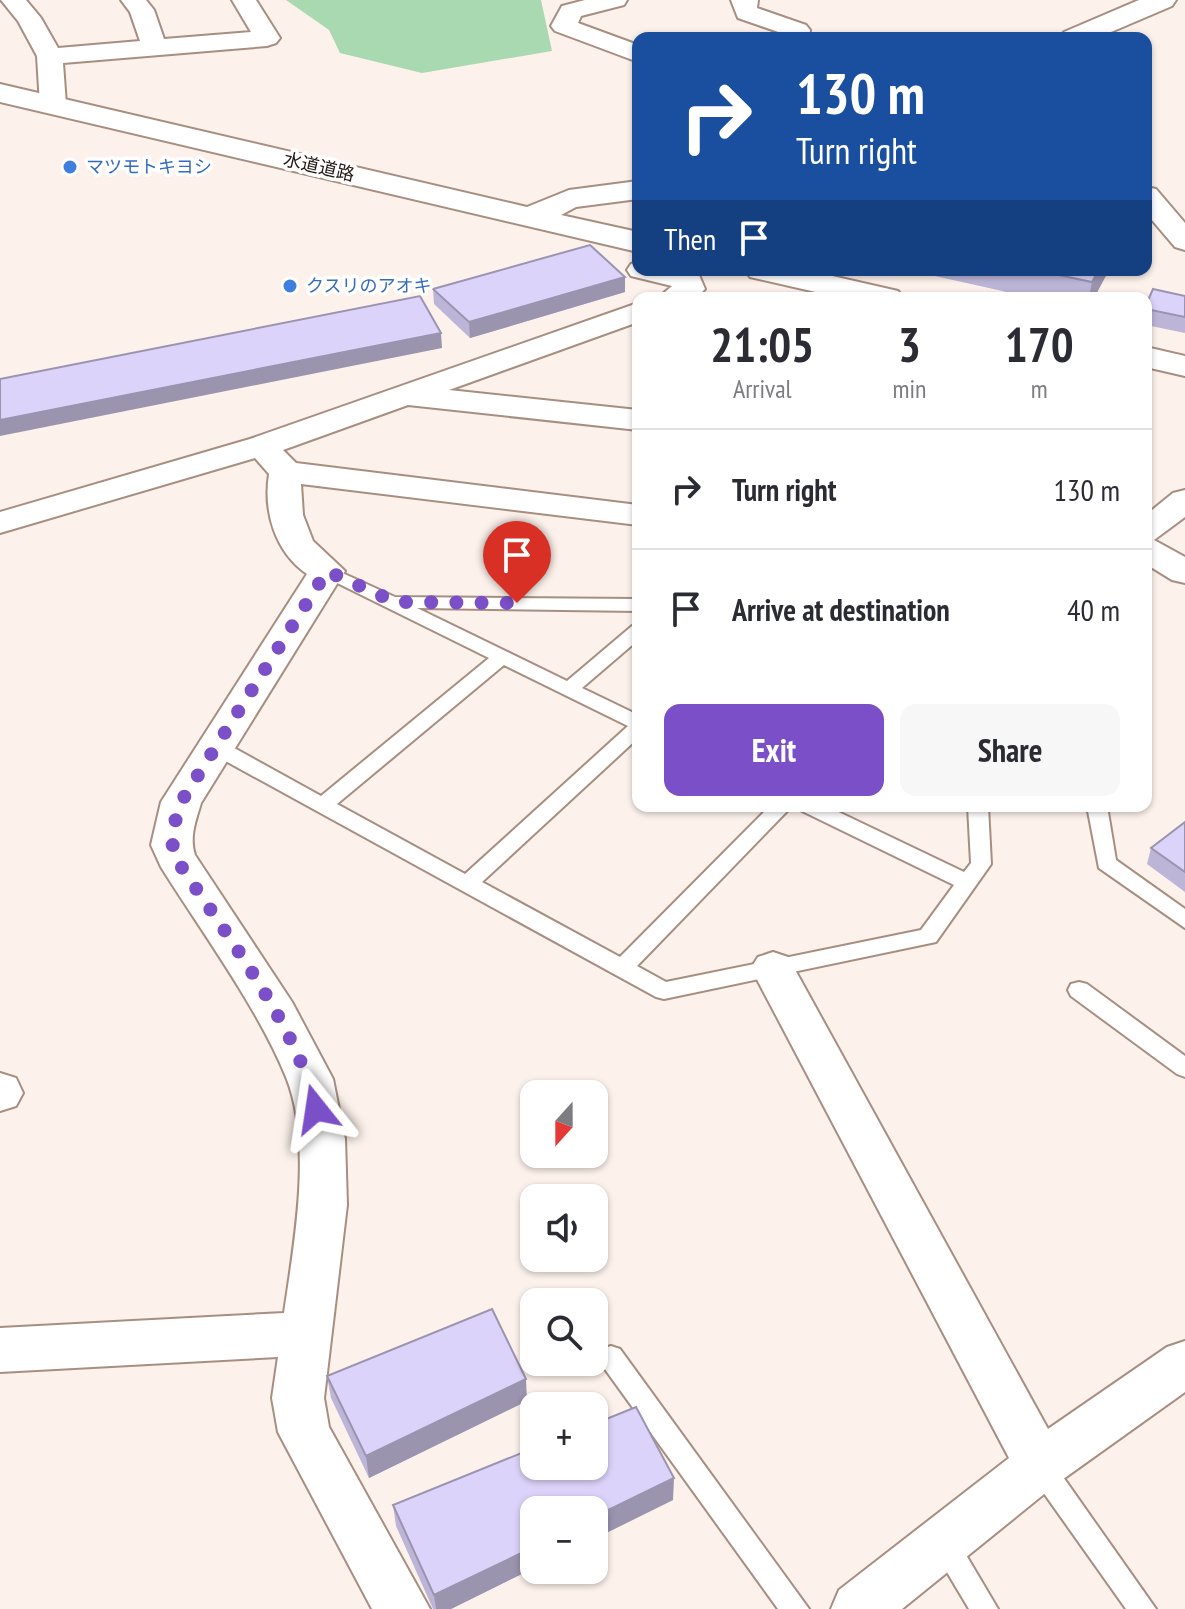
<!DOCTYPE html>
<meta charset="utf-8">
<style>
:root{--surface:#fff;--page:#f7f7f7;--text:#2b2b33;--muted:#7c7c81;--line:#e1e1e2;--accent:#7b4fc8}
body{margin:0;font-family:"PT Sans Narrow","Noto Sans JP",sans-serif;background:var(--page);color:var(--text);height:100vh;display:flex;flex-direction:column;font-size:30px;white-space:nowrap}
*{box-sizing:border-box;margin:0}
p{font-size:26px;color:var(--muted)}
.icon{flex:none;width:44px;height:44px;fill:none;stroke:currentColor;stroke-width:2;stroke-linecap:round;stroke-linejoin:round}
.map{position:relative;flex:1;overflow:hidden}
.drawer{position:absolute;left:632px;top:292px;width:520px;height:520px;display:flex;flex-direction:column;background:var(--surface);border-radius:16px;box-shadow:0 2px 6px #0004}
.drawer>*{flex:none}
.banner{position:absolute;left:632px;top:32px;width:520px;height:244px;border-radius:16px;box-shadow:0 2px 6px #0004;background:#1a4fa0;color:#fff;overflow:hidden}
.needle{width:52px;rotate:201deg}
.buttons{position:absolute;left:520px;top:1080px;display:grid;gap:16px}
.buttons a{display:grid;place-items:center;width:88px;height:88px;border-radius:16px;background:var(--surface);box-shadow:0 2px 6px #0004;font-size:40px}
.pin{position:absolute;display:grid;place-items:center;width:68px;height:68px;color:#fff;margin:-82px -34px;border-radius:50% 50% 50% 0;rotate:-45deg;box-shadow:0 0 8px #0007}
.pin .icon{rotate:45deg}
.me{position:absolute;width:88px;margin:-44px;rotate:345deg;stroke-linejoin:round;filter:drop-shadow(0 0 6px #0008)}
.turn{display:flex;align-items:center;gap:28px;height:168px;padding:0 32px;font-size:36px}
.turn .icon{width:104px;height:104px;stroke-width:2.5}
.turn b{display:block;font-size:56px;line-height:68px}
.then{display:flex;align-items:center;height:76px;padding:0 32px;background:#0003;gap:16px;font-size:30px}
.eta{display:flex;justify-content:space-evenly;align-items:center;height:136px;text-align:center}
.eta b{font-size:48px;font-weight:700;line-height:56px}
.primary-button{display:flex;gap:16px;margin-top:auto;padding:16px 32px}
.primary-button a{flex:1;height:92px;border-radius:16px;background:var(--accent);color:#fff;font-size:32px;font-weight:700;line-height:92px;text-align:center}
.primary-button a+a{background:var(--page);color:var(--text)}
ul{padding:0;list-style:none}
li{display:flex;align-items:center;gap:24px;height:120px;padding:0 32px;border-top:2px solid var(--line)}
li div{flex:1}
li b{display:block;font-size:30px}
li em{font-style:normal}
.map>svg:first-child{display:block}
</style>
<div class="map">
<svg width="1185" height="1609" viewBox="0 0 1185 1609">
<rect width="100%" height="100%" fill="#fcf1eb"/>
<path fill="#a9d9b1" d="M 286,0 L 541,0 L 552,51 L 422,73 L 340,53 L 329,30 Z"/>
<g fill="none" stroke-linecap="round" stroke-linejoin="round">
<defs>
<path id="service" d="M 327,566 L 395,597 L 638,599 L 638,611 L 417,608 L 567,681 L 632,626 L 638,624 L 638,640 L 582,688 L 638,715 L 638,738 L 482,882 L 620,957 L 770,806 L 792,806 L 637,966 L 666,982 L 921,930 L 954,885 L 802,811 L 799,806 L 826,806 L 964,872 L 971,863 L 968,806 L 988,806 L 991,864 L 936,942 L 664,999 L 656,997 L 211,753 L 208,748 L 211,743 L 225,743 L 321,796 L 489,658 L 321,575 L 318,571 ZM 504,665 L 628,726 L 465,874 L 337,804 Z
M 1087,806 L 1107,806 L 1116,860 L 1185,909 L 1185,928 L 1099,868 Z
M 1079,982 L 1087,984 L 1185,1056 L 1185,1077 L 1177,1074 L 1071,996 L 1068,990 L 1071,984 Z
M 611,1346 L 620,1349 L 809,1609 L 778,1609 L 602,1365 L 598,1357 L 602,1349 Z
M 1040,1454 L 1049,1457 L 1156,1609 L 1126,1609 L 1031,1475 L 1027,1466 L 1031,1457 Z
M 943,1529 L 953,1533 L 998,1609 L 969,1609 L 929,1542 L 933,1533 Z"/>
<path id="minor" d="M 1,0 L 26,0 L 41,18 L 58,48 L 140,41 L 130,12 L 121,0 L 146,0 L 154,10 L 164,39 L 251,32 L 232,0 L 256,0 L 280,38 L 276,43 L 267,46 L 63,63 L 66,105 L 62,111 L 44,111 L 40,105 L 37,56 L 18,21 Z
M 585,0 L 627,0 L 624,5 L 581,16 L 578,23 L 638,45 L 638,62 L 555,31 L 551,26 L 562,6 Z
M 731,0 L 758,0 L 757,8 L 806,25 L 810,30 L 809,38 L 783,38 L 784,34 L 738,18 Z
M 1146,187 L 1156,189 L 1185,223 L 1185,250 L 1175,247 L 1146,213 Z
M 638,262 L 638,270 L 680,270 L 699,275 L 705,289 L 696,298 L 658,298 L 672,286 L 631,276 L 627,270 L 631,264 Z
M 638,303 L 638,322 L 449,390 L 638,410 L 638,430 L 408,405 L 283,450 L 296,463 L 638,505 L 638,525 L 301,484 L 303,515 L 313,541 L 345,571 L 201,803 C 196,820 189,837 195,855 L 292,1002 L 333,1079 L 345,1139 L 347,1205 L 324,1398 L 329,1427 L 430,1609 L 372,1609 L 278,1432 L 272,1398 L 278,1357 L 0,1372 L 0,1328 L 284,1313 C 294,1244 313,1143 286,1077 C 258,1008 201,931 161,867 L 151,845 L 161,802 L 307,574 C 275,552 263,511 269,474 L 255,458 L 0,533 L 0,512 L 250,439 Z
M 1185,490 L 1185,517 L 1154,540 L 1185,557 L 1185,583 L 1172,580 L 1146,564 L 1146,515 L 1173,493 Z
M 773,952 L 788,957 L 1048,1429 L 1167,1347 L 1185,1341 L 1185,1392 L 1059,1482 L 902,1609 L 831,1609 L 839,1590 L 1009,1458 L 751,968 L 758,957 Z
M 0,1073 L 16,1078 L 23,1093 L 16,1106 L 0,1111 Z"/>
<path id="tertiary" d="M 1139,0 L 1176,0 L 1172,6 L 1097,38 L 1060,38 L 1064,32 Z
M 0,84 L 527,207 L 569,190 L 638,181 L 638,199 L 576,207 L 561,215 L 638,232 L 638,252 L 0,102 Z
M 746,270 L 806,270 L 898,291 L 903,298 L 842,298 L 750,277 Z
M 1146,347 L 1185,356 L 1185,376 L 1146,367 Z"/>
</defs>
<use href="#service" stroke="#a78e80" stroke-width="4"/>
<use href="#minor" stroke="#a78e80" stroke-width="4"/>
<use href="#tertiary" stroke="#a78e80" stroke-width="4"/>
<use href="#service" fill="#fff" fill-rule="evenodd"/>
<use href="#minor" fill="#fff" fill-rule="evenodd"/>
<use href="#tertiary" fill="#fff" fill-rule="evenodd"/>
</g>
<path fill="#bdb5d7" d="M 908,270 L 1109,270 L 1094,298 L 1034,298 Z
M 433,289 L 625,292 L 470,338 L 434,304 Z
M 1185,296 L 1185,333 L 1146,325 L 1146,305 Z
M 1185,822 L 1185,892 L 1147,864 L 1151,848 Z
M 327,1376 L 527,1401 L 369,1478 L 331,1398 Z
M 673,1500 L 594,1539 L 594,1510 L 534,1510 L 534,1568 L 451,1609 L 433,1609 L 396,1526 L 393,1505 Z"/>
<path fill="#9a94af" d="M 1099,270 L 1109,270 L 1094,298 L 1089,298 L 1092,282 Z
M 625,277 L 625,292 L 470,338 L 469,322 Z
M 441,333 L 442,348 L 0,436 L 0,420 Z
M 526,1379 L 527,1401 L 369,1478 L 366,1456 Z
M 674,1478 L 673,1500 L 594,1539 L 594,1517 Z
M 534,1547 L 534,1568 L 451,1609 L 436,1609 L 434,1595 Z"/>
<path fill="#dcd3fa" stroke="#9a94af" stroke-width="2" d="M 590,245 L 625,277 L 469,322 L 433,289 Z
M 1035,270 L 1099,270 L 1092,282 Z
M 1153,289 L 1185,296 L 1185,317 L 1146,309 L 1146,305 Z
M 420,296 L 441,333 L 0,420 L 0,379 Z
M 1185,822 L 1185,872 L 1151,848 Z
M 492,1309 L 526,1379 L 366,1456 L 327,1376 Z
M 636,1407 L 674,1478 L 594,1517 L 594,1510 L 534,1510 L 534,1547 L 434,1595 L 393,1505 L 534,1448 L 534,1466 L 594,1466 L 594,1424 Z"/>
<g fill="none" stroke-linecap="round" stroke-linejoin="round">
<path stroke="#7b4fc8" stroke-width="14" stroke-dasharray="0 25.2" d="M 316,1109 C 299,1028 221,928 175,857 C 169,837 175,822 181,802 L 327,571 L 395,602 L 517,603"/>
</g>
<g fill="#3f7fe0" stroke="#fff" stroke-width="3">
<circle cx="70" cy="167" r="8"/>
<circle cx="290" cy="286" r="8"/>
</g>
<g text-anchor="middle" stroke-width="7" stroke-linejoin="round" paint-order="stroke">
<g font-size="18" fill="#366cbe" stroke="#fff" text-anchor="start">
<text x="86" y="173">マツモトキヨシ</text>
<text x="306" y="292">クスリのアオキ</text>
</g>
<g font-size="18" fill="#201712" stroke="#fff">
<text transform="translate(319 167) rotate(13)" y="6">水道道路</text>
</g>
</g>
</svg>
<div class="buttons">
<a><svg class="needle" viewBox="-14 -14 28 28"><path d="M0-13l5 13h-10z" fill="#e53935"/><path d="M0 13l5-13h-10z" fill="#7c7c81"/></svg></a>
<a><svg class="icon" aria-label="sound" viewBox="0 0 24 24"><path d="M4 9h4l5-4v14l-5-4H4zM17 9q2 3 0 6"/></svg></a>
<a><svg class="icon" aria-label="search" viewBox="0 0 24 24"><circle cx="10" cy="10" r="6"/><path d="M15 15l6 6"/></svg></a>
<a>+</a>
<a>−</a>
</div>
<div class="pin" style="left:517px;top:603px;background:#d93025"><svg class="icon" aria-label="arrive" viewBox="0 0 24 24"><path d="M6 21V4h12l-3 4 3 4H6"/></svg></div>
<svg class="me" style="left:316px;top:1109px" viewBox="-20 -20 40 40"><path d="M0-17L14 15 0 8-14 15z" fill="#7b4fc8" stroke="#fff" stroke-width="4"/></svg>
<div class="banner">
<div class="turn"><svg class="icon" aria-label="right" viewBox="0 0 24 24"><path d="M7 20v-9h11M14 6l5 5-5 5"/></svg><div><b>130 m</b>Turn right</div></div>
<div class="then">Then<svg class="icon" aria-label="arrive" viewBox="0 0 24 24"><path d="M6 21V4h12l-3 4 3 4H6"/></svg></div>
</div>
<section class="drawer">
<div class="eta">
<div><b>21:05</b><p>Arrival</p></div>
<div><b>3</b><p>min</p></div>
<div><b>170</b><p>m</p></div>
</div>
<ul>
<li><svg class="icon" aria-label="right" viewBox="0 0 24 24"><path d="M7 20v-9h11M14 6l5 5-5 5"/></svg><div><b>Turn right</b></div><em>130 m</em></li>
<li><svg class="icon" aria-label="arrive" viewBox="0 0 24 24"><path d="M6 21V4h12l-3 4 3 4H6"/></svg><div><b>Arrive at destination</b></div><em>40 m</em></li>
</ul>
<div class="primary-button"><a>Exit</a><a>Share</a></div>
</section>
</div>
